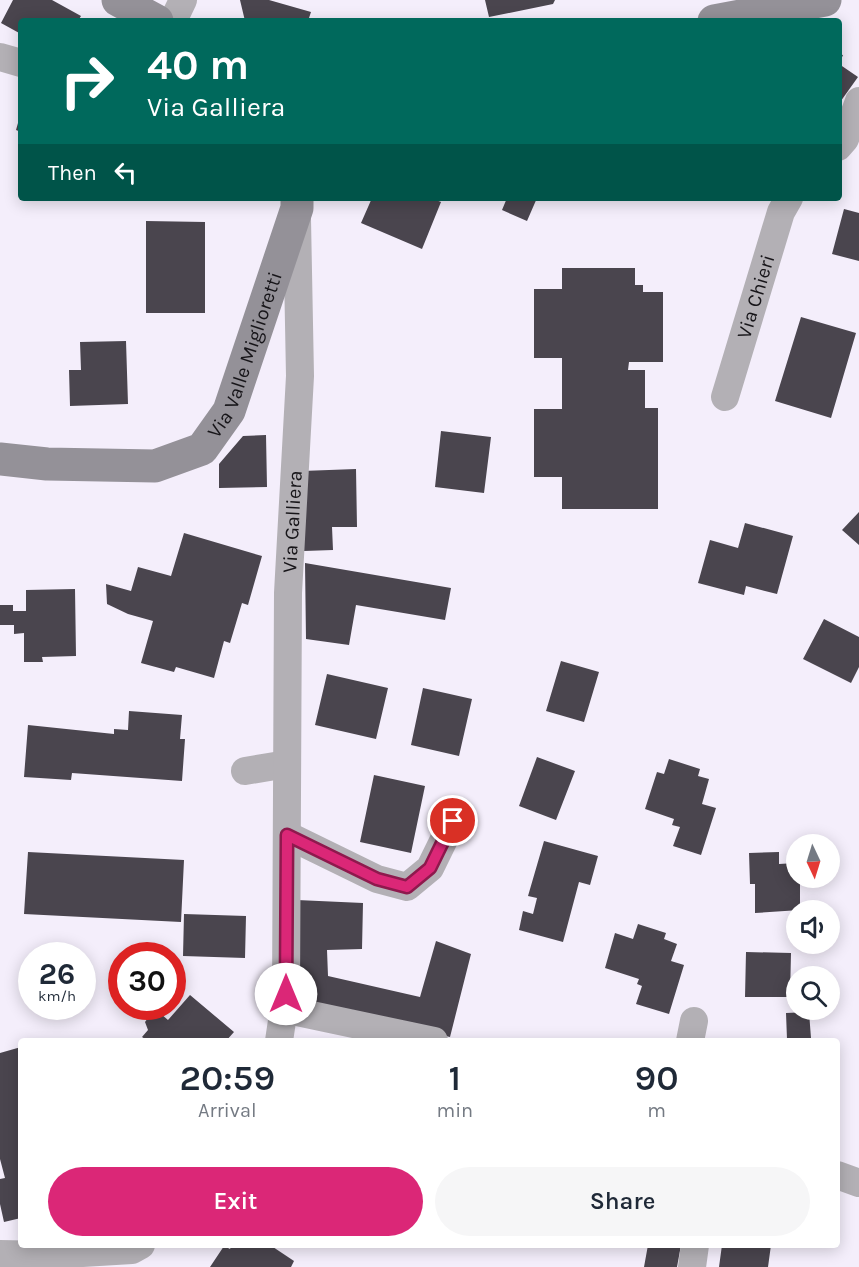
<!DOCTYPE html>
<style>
:root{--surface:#fff;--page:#f6f6f7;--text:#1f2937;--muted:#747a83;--accent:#db2777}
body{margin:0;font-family:Karla,sans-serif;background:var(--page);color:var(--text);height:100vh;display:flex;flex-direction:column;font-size:22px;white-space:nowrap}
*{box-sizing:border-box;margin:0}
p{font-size:20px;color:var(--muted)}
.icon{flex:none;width:33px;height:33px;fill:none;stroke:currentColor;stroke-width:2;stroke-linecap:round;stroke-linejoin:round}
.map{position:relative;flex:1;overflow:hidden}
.side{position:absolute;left:18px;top:1038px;width:822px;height:210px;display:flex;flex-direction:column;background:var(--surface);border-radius:6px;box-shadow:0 3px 15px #0003}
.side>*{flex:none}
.guide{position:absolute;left:18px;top:18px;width:824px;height:183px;border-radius:6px;box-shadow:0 3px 15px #0003;background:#00695c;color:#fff;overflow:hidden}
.needle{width:39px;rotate:176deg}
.buttons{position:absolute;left:786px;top:834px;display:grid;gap:12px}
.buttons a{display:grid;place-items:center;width:54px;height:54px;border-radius:50%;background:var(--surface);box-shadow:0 3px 15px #0003;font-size:30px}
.speed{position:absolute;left:18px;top:942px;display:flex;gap:12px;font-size:30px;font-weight:700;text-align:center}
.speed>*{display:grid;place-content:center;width:78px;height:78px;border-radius:50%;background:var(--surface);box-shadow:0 3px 15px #0003;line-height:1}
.speed small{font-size:15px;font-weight:400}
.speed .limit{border:9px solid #d22;background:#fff;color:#111}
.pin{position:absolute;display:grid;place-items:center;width:51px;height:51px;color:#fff;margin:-26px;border:3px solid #fff;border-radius:50%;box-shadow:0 2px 6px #0007}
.me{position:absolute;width:66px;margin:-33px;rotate:0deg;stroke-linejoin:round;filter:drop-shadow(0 0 4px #0008)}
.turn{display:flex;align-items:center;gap:21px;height:126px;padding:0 30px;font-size:27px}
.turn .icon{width:78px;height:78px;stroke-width:2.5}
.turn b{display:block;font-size:42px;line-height:51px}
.then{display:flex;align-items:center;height:57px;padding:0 30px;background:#0003;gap:12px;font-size:22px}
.eta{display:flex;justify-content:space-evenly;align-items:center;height:102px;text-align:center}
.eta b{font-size:36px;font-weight:600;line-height:42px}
.button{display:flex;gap:12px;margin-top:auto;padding:12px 30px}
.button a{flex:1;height:69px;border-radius:36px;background:var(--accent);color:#fff;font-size:24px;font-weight:600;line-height:69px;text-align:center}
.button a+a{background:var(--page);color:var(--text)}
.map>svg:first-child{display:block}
</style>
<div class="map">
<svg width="859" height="1267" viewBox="0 0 859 1267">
<rect width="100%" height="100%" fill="#f4eefb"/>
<path fill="#4a454e" d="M 13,0 L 52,0 L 81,16 L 78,21 L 21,21 L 21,34 L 1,23 Z
M 240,0 L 269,0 L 311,12 L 308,21 L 245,21 Z
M 485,0 L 555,0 L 553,4 L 489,17 Z
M 838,54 L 843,55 L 839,64 L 858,77 L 838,105 Z
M 20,116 L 21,116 L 21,132 L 16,130 Z
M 372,198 L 431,198 L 441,202 L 422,249 L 361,223 Z
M 507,198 L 537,198 L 527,221 L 502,210 Z
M 844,209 L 859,213 L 859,261 L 832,254 Z
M 146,221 L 205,222 L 205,313 L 146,313 Z
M 562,268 L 635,268 L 635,285 L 643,285 L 643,292 L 663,292 L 663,362 L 629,362 L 628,370 L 645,370 L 645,408 L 658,408 L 658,509 L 562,509 L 562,477 L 534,477 L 534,409 L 562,409 L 562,358 L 534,358 L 534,289 L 562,289 Z
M 801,317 L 856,333 L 831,418 L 775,401 Z
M 126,341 L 128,404 L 70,406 L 69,370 L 81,370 L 80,342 Z
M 441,431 L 491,437 L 484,493 L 435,487 Z
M 266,435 L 267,487 L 219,488 L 219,464 L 243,436 Z
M 356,469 L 357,527 L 332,527 L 333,550 L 304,551 L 302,471 Z
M 859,512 L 859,545 L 842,530 Z
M 745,523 L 793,536 L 777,594 L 746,586 L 744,595 L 698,583 L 710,540 L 738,548 Z
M 184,533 L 262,556 L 248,605 L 242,603 L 230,643 L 224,641 L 214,678 L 176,667 L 174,672 L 141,663 L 153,621 L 128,614 L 107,604 L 106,584 L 131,591 L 138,567 L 171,576 Z
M 305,563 L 451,588 L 445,620 L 356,605 L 349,645 L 306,639 Z
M 75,589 L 76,656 L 42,657 L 43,662 L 24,662 L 24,633 L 14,634 L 14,625 L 0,625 L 0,605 L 13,605 L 13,611 L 26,611 L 26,590 Z
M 824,619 L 859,637 L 859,667 L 851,683 L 803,659 Z
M 561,661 L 599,672 L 584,722 L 546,711 Z
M 327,674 L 388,688 L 376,739 L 315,725 Z
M 423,688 L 472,699 L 459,756 L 411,745 Z
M 129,711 L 182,715 L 180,739 L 185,739 L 182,781 L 72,773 L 71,780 L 24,777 L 28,725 L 114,734 L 114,729 L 128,730 Z
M 537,757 L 575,771 L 556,820 L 519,806 Z
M 669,759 L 700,769 L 698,776 L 709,779 L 702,804 L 716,808 L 701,855 L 673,846 L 680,827 L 672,825 L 674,819 L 645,809 L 657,772 L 664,774 Z
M 374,775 L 425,786 L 411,853 L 360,842 Z
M 544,841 L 598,856 L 590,885 L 579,882 L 563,942 L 519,930 L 523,911 L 533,914 L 537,898 L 528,896 Z
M 28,852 L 184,860 L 181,922 L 24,914 Z
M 779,852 L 779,864 L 796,863 L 796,878 L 800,878 L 800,910 L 755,913 L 755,884 L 750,884 L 749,853 Z
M 297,900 L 363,903 L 362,949 L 327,950 L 328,976 L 420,997 L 436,941 L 471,954 L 450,1037 L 295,1003 Z
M 184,914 L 246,916 L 245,958 L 183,956 Z
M 638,924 L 666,933 L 664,939 L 677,944 L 671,961 L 684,965 L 669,1014 L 636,1004 L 642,986 L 637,984 L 639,979 L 605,968 L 615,933 L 633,939 Z
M 746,952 L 791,953 L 790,997 L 745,997 Z
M 190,995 L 234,1032 L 226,1041 L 148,1041 L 142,1037 L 148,1030 L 145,1022 L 151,1014 L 161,1014 L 168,1020 Z
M 809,1012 L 811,1038 L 787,1039 L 786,1013 Z
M 21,1047 L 21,1218 L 4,1222 L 0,1204 L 0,1179 L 5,1178 L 0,1159 L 0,1053 Z
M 232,1245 L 270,1245 L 294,1261 L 291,1267 L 210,1267 L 224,1246 L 230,1249 Z
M 648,1245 L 681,1245 L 677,1267 L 644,1267 Z
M 722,1245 L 771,1245 L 768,1267 L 719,1267 Z"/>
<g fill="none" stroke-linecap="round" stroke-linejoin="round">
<g stroke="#b3b0b5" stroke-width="28">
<path d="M 173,21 L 183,0"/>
<path d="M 0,57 L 21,63"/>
<path d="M 838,147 L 845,139 L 859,101"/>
<path id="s1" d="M 725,397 L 781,212 L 789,198"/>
<path d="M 245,771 L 287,764"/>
<path d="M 287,835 L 377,879 L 407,887 L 430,868 L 453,821"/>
<path d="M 283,1009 L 434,1041"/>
<path id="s2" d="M 279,1041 L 286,994 L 288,593 L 300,376 L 297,219"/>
<path d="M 690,1041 L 694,1021"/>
<path d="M 837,1175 L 859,1183"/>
<path d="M 0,1254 L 50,1255 L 132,1250 L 141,1245"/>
<path d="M 692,1267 L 695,1245"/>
</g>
<g stroke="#949198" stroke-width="33">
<path d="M 118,0 L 157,21"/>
<path d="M 714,21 L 825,0"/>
<path id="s3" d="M 0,459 L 47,464 L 155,466 L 202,449 L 229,411 L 297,208 L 297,198"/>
</g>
</g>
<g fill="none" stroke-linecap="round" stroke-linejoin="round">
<defs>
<path id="route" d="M 286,994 L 287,835 L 377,879 L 407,887 L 430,868 L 453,821"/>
</defs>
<use href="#route" stroke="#8e194d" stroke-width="15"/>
<use href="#route" stroke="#db2777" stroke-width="10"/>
</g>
<g text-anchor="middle" stroke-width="6" stroke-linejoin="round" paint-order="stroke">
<g font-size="20" fill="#171519" stroke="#f4eefb">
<text dy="7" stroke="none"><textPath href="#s1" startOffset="105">Via Chieri</textPath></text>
<text dy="7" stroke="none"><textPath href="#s3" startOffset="310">Via Valle Miglioretti</textPath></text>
<text dy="7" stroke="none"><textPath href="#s2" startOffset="520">Via Galliera</textPath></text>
</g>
</g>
</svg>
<div class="buttons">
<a><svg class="needle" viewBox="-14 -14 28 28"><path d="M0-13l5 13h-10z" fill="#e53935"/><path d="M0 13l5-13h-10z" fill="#747a83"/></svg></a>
<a><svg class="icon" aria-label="sound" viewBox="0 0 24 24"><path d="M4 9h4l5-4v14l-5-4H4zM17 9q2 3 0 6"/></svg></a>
<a><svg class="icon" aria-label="search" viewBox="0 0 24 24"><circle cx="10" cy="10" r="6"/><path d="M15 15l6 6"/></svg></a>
</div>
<div class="speed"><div>26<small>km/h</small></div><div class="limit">30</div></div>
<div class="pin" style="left:453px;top:821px;background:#d93025"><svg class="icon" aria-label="arrive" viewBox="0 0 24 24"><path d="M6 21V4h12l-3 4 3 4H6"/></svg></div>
<svg class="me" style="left:286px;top:994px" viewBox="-20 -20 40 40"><circle r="19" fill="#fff"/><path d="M0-13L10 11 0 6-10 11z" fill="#db2777"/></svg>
<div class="guide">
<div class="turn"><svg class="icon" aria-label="right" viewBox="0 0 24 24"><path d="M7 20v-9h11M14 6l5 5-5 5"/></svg><div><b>40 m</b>Via Galliera</div></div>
<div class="then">Then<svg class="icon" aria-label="left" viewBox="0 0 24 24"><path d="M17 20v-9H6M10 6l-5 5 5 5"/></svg></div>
</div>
<section class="side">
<div class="eta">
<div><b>20:59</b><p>Arrival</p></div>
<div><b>1</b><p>min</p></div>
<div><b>90</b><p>m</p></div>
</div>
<div class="button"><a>Exit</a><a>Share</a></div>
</section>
</div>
